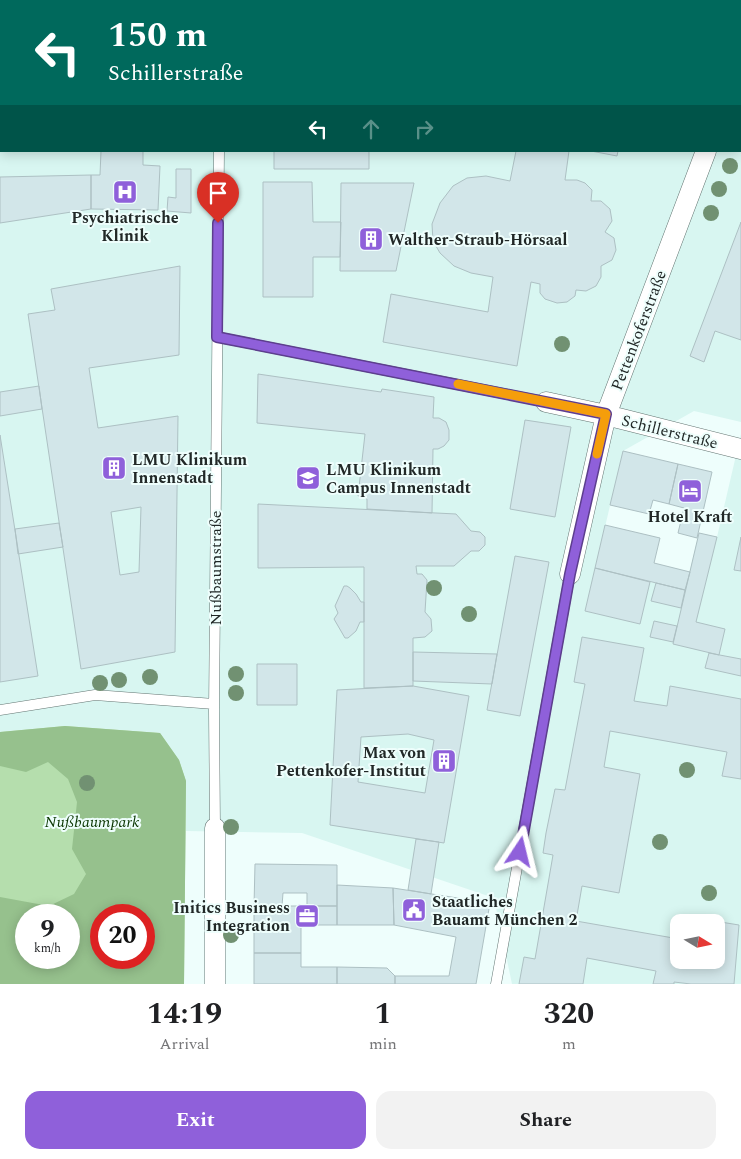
<!DOCTYPE html>
<meta charset="utf-8">
<style>
:root{--surface:#fff;--page:#f2f2f2;--text:#202124;--muted:#757577;--accent:#8f60da}
body{margin:0;font-family:Spectral,serif;background:var(--page);color:var(--text);height:100vh;display:flex;flex-direction:column;font-size:19px;white-space:nowrap}
*{box-sizing:border-box;margin:0}
p{font-size:16px;color:var(--muted)}
.icon{flex:none;width:28px;height:28px;fill:none;stroke:currentColor;stroke-width:2;stroke-linecap:round;stroke-linejoin:round}
.map{position:relative;height:984px;overflow:hidden}
.panel{display:flex;flex-direction:column;background:var(--surface);flex:1}
.panel>*{flex:none}
.guide{position:absolute;left:0px;top:0px;width:741px;height:152px;box-shadow:0 2px 12px #0003;background:#00695c;color:#fff;overflow:hidden}
.needle{width:32px;rotate:100deg}
.controls{position:absolute;left:670px;top:914px;display:grid;gap:10px}
.controls a{display:grid;place-items:center;width:55px;height:55px;border-radius:10px;background:var(--surface);box-shadow:0 2px 12px #0003;font-size:25px}
.speed{position:absolute;left:15px;top:904px;display:flex;gap:10px;font-size:25px;font-weight:700;text-align:center}
.speed>*{display:grid;place-content:center;width:65px;height:65px;border-radius:50%;background:var(--surface);box-shadow:0 2px 12px #0003;line-height:1}
.speed small{font-size:12px;font-weight:400}
.speed .limit{border:8px solid #d22;background:#fff;color:#111}
.pin{position:absolute;display:grid;place-items:center;width:42px;height:42px;color:#fff;margin:-51px -21px;border-radius:50% 50% 50% 0;rotate:-45deg;box-shadow:0 0 5px #0007}
.pin .icon{rotate:45deg}
.me{position:absolute;width:55px;margin:-28px;rotate:10deg;stroke-linejoin:round;filter:drop-shadow(0 0 4px #0008)}
.turn{display:flex;align-items:center;gap:18px;height:105px;padding:0 25px;font-size:22px}
.turn .icon{width:65px;height:65px;stroke-width:2.5}
.turn b{display:block;font-size:35px;line-height:42px}
.lanes{display:flex;align-items:center;height:48px;padding:0 25px;background:#0003;justify-content:center;gap:25px;direction:ltr}
.lanes .off{opacity:.35}
.eta{display:flex;justify-content:space-evenly;align-items:center;height:85px;text-align:center}
.eta b{font-size:30px;font-weight:700;line-height:35px}
.action{display:flex;gap:10px;margin-top:auto;padding:10px 25px}
.action a{flex:1;height:58px;border-radius:15px;background:var(--accent);color:#fff;font-size:20px;font-weight:700;line-height:58px;text-align:center}
.action a+a{background:var(--page);color:var(--text)}
.map>svg:first-child{display:block}
</style>
<div class="map">
<svg width="741" height="984" viewBox="0 0 741 984">
<rect width="100%" height="100%" fill="#eefefc"/>
<path fill="#d8f6f1" fill-rule="evenodd" d="M 0,0 L 195,0 L 1,1 L 1,151 L 740,151 L 741,123 L 741,422 L 694,411 L 623,451 L 585,611 L 640,624 L 650,582 L 685,590 L 699,533 L 717,537 L 741,434 L 741,984 L 512,984 L 494,898 L 302,833 L 186,831 L 186,781 L 160,733 L 65,726 L 0,732 ZM 679,922 L 716,922 L 716,960 L 679,960 Z"/>
<path fill="#b5dead" fill-rule="evenodd" d="M 9,0 L 94,0 L 10,1 Z
M 65,726 L 160,733 L 179,760 L 186,781 L 184,984 L 0,984 L 0,732 ZM 26,915 L 69,915 L 69,958 L 26,958 ZM 101,915 L 144,915 L 144,958 L 101,958 Z"/>
<path fill="#96c18d" fill-rule="evenodd" d="M 65,726 L 160,733 L 179,760 L 186,781 L 184,984 L 0,984 L 0,897 L 49,906 L 74,894 L 86,874 L 72,849 L 77,802 L 68,779 L 48,762 L 26,772 L 0,766 L 0,732 ZM 26,915 L 69,915 L 69,958 L 26,958 ZM 101,915 L 144,915 L 144,958 L 101,958 Z"/>
<path fill="#d2e6e9" stroke="#adc0c3" fill-rule="evenodd" d="M 102,0 L 168,0 L 168,1 L 102,1 Z
M 261,0 L 306,0 L 306,1 L 261,1 Z
M 353,0 L 400,0 L 353,1 Z
M 423,0 L 455,0 L 422,1 Z
M 517,0 L 556,0 L 556,1 Z
M 587,0 L 633,0 L 587,1 Z
M 633,0 L 725,0 L 633,1 Z
M 101,151 L 143,151 L 143,165 L 160,166 L 158,210 L 91,209 L 91,175 L 100,175 Z
M 274,151 L 369,151 L 369,169 L 274,169 Z
M 516,151 L 569,151 L 565,180 L 577,180 L 585,183 L 592,190 L 591,201 L 601,201 L 610,209 L 612,221 L 605,232 L 614,238 L 616,250 L 612,260 L 601,266 L 601,277 L 596,286 L 586,291 L 576,290 L 575,296 L 567,302 L 557,303 L 545,299 L 540,293 L 540,284 L 531,282 L 517,366 L 383,342 L 391,294 L 488,312 L 493,277 L 471,273 L 454,266 L 440,253 L 433,241 L 432,224 L 440,203 L 453,186 L 467,178 L 486,176 L 510,181 Z
M 591,151 L 618,151 L 617,156 Z
M 176,169 L 191,169 L 191,213 L 167,211 L 168,197 L 176,198 Z
M 91,175 L 91,209 L 0,223 L 0,177 Z
M 263,182 L 312,182 L 313,222 L 341,222 L 340,257 L 313,257 L 313,297 L 263,297 Z
M 341,183 L 414,183 L 396,271 L 340,271 Z
M 741,222 L 741,340 L 715,331 L 704,362 L 690,356 Z
M 180,266 L 179,355 L 89,368 L 98,428 L 178,416 L 175,652 L 81,669 L 28,314 L 55,310 L 51,289 ZM 141,507 L 139,572 L 120,575 L 111,512 Z
M 258,374 L 381,392 L 382,389 L 434,397 L 433,418 L 439,418 L 446,422 L 449,430 L 449,440 L 444,446 L 438,449 L 433,449 L 432,513 L 367,509 L 367,499 L 358,496 L 365,434 L 257,423 Z
M 39,386 L 42,409 L 0,416 L 0,392 Z
M 525,420 L 571,427 L 555,517 L 510,509 Z
M 0,435 L 38,676 L 0,682 Z
M 623,451 L 678,464 L 669,504 L 653,500 L 649,514 L 610,505 Z
M 678,464 L 712,472 L 697,538 L 678,533 L 684,508 L 669,504 Z
M 258,504 L 456,514 L 471,531 L 480,532 L 485,537 L 485,545 L 479,551 L 471,551 L 454,566 L 416,566 L 417,574 L 422,574 L 427,580 L 425,612 L 431,619 L 432,631 L 425,637 L 413,638 L 413,686 L 364,688 L 364,567 L 258,568 Z
M 59,523 L 63,547 L 18,554 L 15,529 Z
M 605,525 L 660,538 L 654,563 L 690,572 L 685,590 L 595,568 Z
M 699,533 L 717,537 L 696,622 L 725,629 L 719,655 L 673,644 Z
M 741,537 L 741,571 L 734,570 Z
M 515,556 L 549,562 L 520,716 L 487,710 Z
M 595,568 L 650,582 L 640,624 L 585,611 Z
M 656,583 L 685,590 L 681,608 L 651,601 Z
M 344,586 L 347,586 L 350,588 L 356,594 L 361,602 L 364,602 L 364,622 L 360,622 L 356,631 L 348,638 L 345,638 L 334,619 L 338,613 L 335,606 Z
M 654,621 L 677,626 L 673,642 L 650,637 Z
M 582,637 L 644,648 L 634,701 L 667,706 L 670,686 L 741,699 L 741,779 L 722,776 L 727,752 L 610,731 L 604,767 L 640,774 L 619,893 L 582,886 L 576,921 L 679,939 L 679,960 L 716,960 L 716,922 L 695,922 L 696,918 L 739,925 L 734,984 L 691,984 L 674,982 L 674,984 L 653,984 L 656,971 L 587,958 L 583,984 L 519,984 L 524,957 L 535,959 L 553,855 L 543,853 L 546,833 L 555,789 L 565,790 L 585,684 L 574,682 Z
M 413,652 L 497,654 L 492,684 L 413,681 Z
M 709,653 L 741,659 L 741,676 L 705,668 Z
M 257,664 L 297,664 L 297,705 L 257,705 Z
M 413,686 L 469,696 L 444,843 L 330,825 L 337,690 ZM 408,734 L 434,740 L 425,793 L 358,782 L 361,737 Z
M 416,839 L 439,842 L 431,894 L 408,890 Z
M 255,864 L 337,865 L 337,906 L 307,906 L 307,893 L 283,893 L 282,906 L 254,906 Z
M 337,885 L 393,888 L 394,925 L 337,925 Z
M 393,888 L 490,903 L 476,984 L 395,984 L 395,976 L 449,976 L 456,937 L 394,925 Z
M 254,906 L 337,906 L 337,925 L 301,925 L 301,953 L 254,953 Z
M 254,953 L 301,953 L 301,967 L 337,967 L 337,984 L 254,984 Z
M 337,967 L 387,968 L 395,976 L 395,984 L 337,984 Z"/>
<g fill="none" stroke-linecap="round" stroke-linejoin="round">
<defs>
<path id="lane" d="M 217,337 L 546,402
M 0,710 L 95,695 L 214,704
M 215,828 L 214,711 L 219,151
M 496,984 L 570,574"/>
<path id="street" d="M 221,1 L 221,0
M 740,63 L 741,61
M 546,402 L 606,415 L 741,449
M 570,574 L 606,415 L 706,151
M 215,984 L 215,828"/>
</defs>
<use href="#lane" stroke="#637572" stroke-width="11"/>
<use href="#street" stroke="#637572" stroke-width="21"/>
<use href="#lane" stroke="#fff" stroke-width="10"/>
<use href="#street" stroke="#fff" stroke-width="20"/>
</g>
<g fill="#719172">
<circle cx="730" cy="166" r="8"/>
<circle cx="719" cy="189" r="8"/>
<circle cx="711" cy="213" r="8"/>
<circle cx="562" cy="344" r="8"/>
<circle cx="434" cy="588" r="8"/>
<circle cx="469" cy="614" r="8"/>
<circle cx="236" cy="674" r="8"/>
<circle cx="150" cy="677" r="8"/>
<circle cx="119" cy="680" r="8"/>
<circle cx="100" cy="683" r="8"/>
<circle cx="236" cy="693" r="8"/>
<circle cx="687" cy="770" r="8"/>
<circle cx="87" cy="783" r="8"/>
<circle cx="231" cy="827" r="8"/>
<circle cx="660" cy="842" r="8"/>
<circle cx="709" cy="893" r="8"/>
<circle cx="231" cy="935" r="8"/>
</g>
<g fill="none" stroke-linecap="round" stroke-linejoin="round">
<defs>
<path id="route" d="M 218,223 L 217,337 L 606,414 L 570,574 L 520,852"/>
</defs>
<use href="#route" stroke="#5d3e8e" stroke-width="12"/>
<use href="#route" stroke="#8f60da" stroke-width="9"/>
<path stroke="#f59e0b" stroke-width="9" d="M 458,384 L 606,414 L 597,454"/>
</g>
<defs>
<symbol id="hospital-square" viewBox="-11 -11 22 22"><rect x="-9" y="-9" width="18" height="18" rx="4" fill="#8f60da" stroke="#eefefc"/><path d="M-5-5h3v3.5h4V-5h3V5h-3V1.5h-4V5h-3Z" fill="#fff"/></symbol>
<symbol id="building-square" viewBox="-11 -11 22 22"><rect x="-9" y="-9" width="18" height="18" rx="4" fill="#8f60da" stroke="#eefefc"/><path d="M-4-6H4V6H1V3H-1V6H-4ZM-2.5-4.3h1.7v1.8h-1.7ZM.8-4.3h1.7v1.8H.8ZM-2.5-1h1.7V.8h-1.7ZM.8-1h1.7V.8H.8Z" fill="#fff"/></symbol>
<symbol id="university-square" viewBox="-11 -11 22 22"><rect x="-9" y="-9" width="18" height="18" rx="4" fill="#8f60da" stroke="#eefefc"/><path d="M0-5L7-2L0 1L-7-2ZM-4 1L0 2.5L4 1V4Q0 6-4 4Z" fill="#fff"/></symbol>
<symbol id="hotel-square" viewBox="-11 -11 22 22"><rect x="-9" y="-9" width="18" height="18" rx="4" fill="#8f60da" stroke="#eefefc"/><path d="M-6-4.5h1.5V1H6V5H4.5V3h-9V5H-6ZM-4 0a1.8 1.8 0 1 1 3.6 0ZM.5 0V-2.5h3Q6-2.5 6 0Z" fill="#fff"/></symbol>
<symbol id="civic-square" viewBox="-11 -11 22 22"><rect x="-9" y="-9" width="18" height="18" rx="4" fill="#8f60da" stroke="#eefefc"/><path d="M-.6-6.5H3V-4.5H.6V-3L4-1V1h2V6H-6V1h2V-1L-.6-3ZM-1.2 2.5V6h2.4V2.5Z" fill="#fff"/></symbol>
<symbol id="office-square" viewBox="-11 -11 22 22"><rect x="-9" y="-9" width="18" height="18" rx="4" fill="#8f60da" stroke="#eefefc"/><path d="M-6-3h4V-5.5h4V-3h4V5H-6ZM-1-4.5V-3h2v-1.5ZM-6 0V1H6V0Z" fill="#fff"/></symbol>
</defs>
<g fill-rule="evenodd">
<use href="#hospital-square" x="111" y="178" width="28" height="28"/>
<use href="#building-square" x="357" y="225" width="28" height="28"/>
<use href="#building-square" x="100" y="454" width="28" height="28"/>
<use href="#university-square" x="294" y="464" width="28" height="28"/>
<use href="#hotel-square" x="676" y="477" width="28" height="28"/>
<use href="#building-square" x="430" y="747" width="28" height="28"/>
<use href="#civic-square" x="400" y="896" width="28" height="28"/>
<use href="#office-square" x="293" y="902" width="28" height="28"/>
</g>
<g text-anchor="middle" stroke-width="4" stroke-linejoin="round" paint-order="stroke">
<g font-size="16" font-weight="bold" fill="#212827" stroke="#eefefc" text-anchor="start">
<text x="125" y="223" text-anchor="middle">Psychiatrische<tspan x="125" dy="18">Klinik</tspan></text>
<text x="388" y="245">Walther-Straub-Hörsaal</text>
<text x="132" y="465">LMU Klinikum<tspan x="132" dy="18">Innenstadt</tspan></text>
<text x="326" y="475">LMU Klinikum<tspan x="326" dy="18">Campus Innenstadt</tspan></text>
<text x="690" y="522" text-anchor="middle">Hotel Kraft</text>
<text x="426" y="758" text-anchor="end">Max von<tspan x="426" dy="18">Pettenkofer-Institut</tspan></text>
<text x="432" y="907">Staatliches<tspan x="432" dy="18">Bauamt München 2</tspan></text>
<text x="290" y="913" text-anchor="end">Initics Business<tspan x="290" dy="18">Integration</tspan></text>
</g>
<g font-size="16" fill="#212827" stroke="#eefefc">
<text transform="translate(638 330) rotate(-69)" y="6">Pettenkoferstraße</text>
<text transform="translate(670 431) rotate(14)" y="6">Schillerstraße</text>
<text transform="translate(215 568) rotate(-90)" y="6">Nußbaumstraße</text>
</g>
<g font-size="16" font-style="italic" fill="#0b3702" stroke="#eefefc">
<text x="92" y="827">Nußbaumpark</text>
</g>
</g>
</svg>
<div class="controls">
<a><svg class="needle" viewBox="-14 -14 28 28"><path d="M0-13l5 13h-10z" fill="#e53935"/><path d="M0 13l5-13h-10z" fill="#757577"/></svg></a>
</div>
<div class="speed"><div>9<small>km/h</small></div><div class="limit">20</div></div>
<div class="pin" style="left:218px;top:223px;background:#d93025"><svg class="icon" aria-label="arrive" viewBox="0 0 24 24"><path d="M6 21V4h12l-3 4 3 4H6"/></svg></div>
<svg class="me" style="left:520px;top:852px" viewBox="-20 -20 40 40"><path d="M0-17L14 15 0 8-14 15z" fill="#8f60da" stroke="#fff" stroke-width="4"/></svg>
<div class="guide">
<div class="turn"><svg class="icon" aria-label="left" viewBox="0 0 24 24"><path d="M17 20v-9H6M10 6l-5 5 5 5"/></svg><div><b>150 m</b>Schillerstraße</div></div>
<div class="lanes"><svg class="icon" aria-label="left" viewBox="0 0 24 24"><path d="M17 20v-9H6M10 6l-5 5 5 5"/></svg><svg class="icon off" aria-label="ahead" viewBox="0 0 24 24"><path d="M12 20V5M6 11l6-6 6 6"/></svg><svg class="icon off" aria-label="right" viewBox="0 0 24 24"><path d="M7 20v-9h11M14 6l5 5-5 5"/></svg></div>
</div>
</div>
<section class="panel">
<div class="eta">
<div><b>14:19</b><p>Arrival</p></div>
<div><b>1</b><p>min</p></div>
<div><b>320</b><p>m</p></div>
</div>
<div class="action"><a>Exit</a><a>Share</a></div>
</section>
